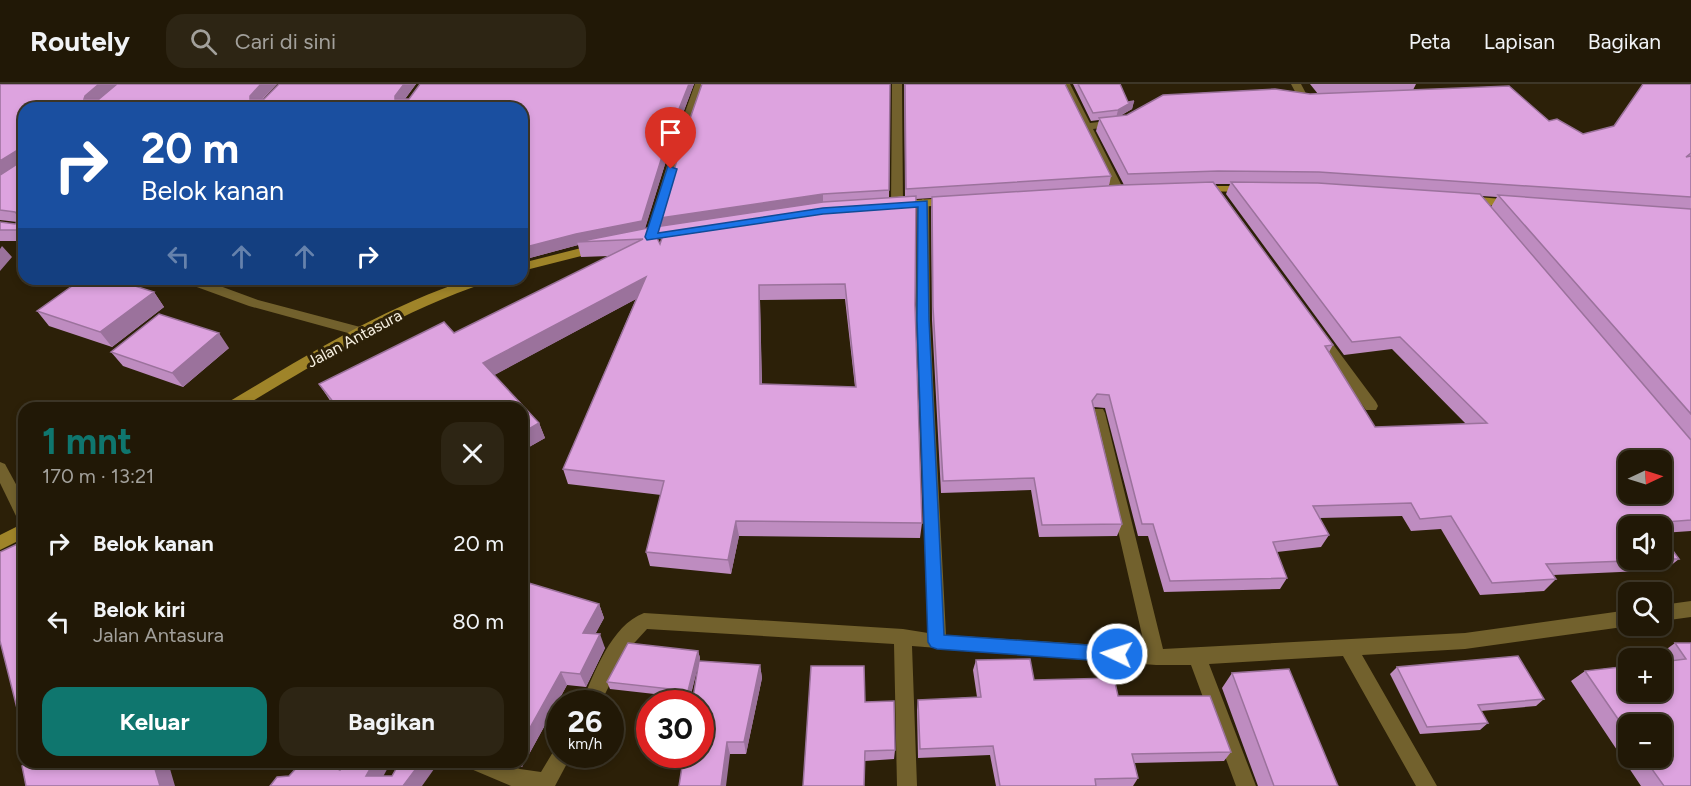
<!DOCTYPE html>
<html lang="id">
<meta charset="utf-8">
<style>
:root{--surface:#211806;--page:#2d2514;--text:#f1f3f6;--muted:#a2a09b;--line:#3e3728;--accent:#0f766e}
body{margin:0;font-family:Figtree,sans-serif;background:var(--page);color:var(--text);height:100vh;display:flex;flex-direction:column;font-size:22px;white-space:nowrap}
*{box-sizing:border-box;margin:0}
p{font-size:20px;color:var(--muted)}
.icon{flex:none;width:33px;height:33px;fill:none;stroke:currentColor;stroke-width:2;stroke-linecap:round;stroke-linejoin:round}
.map{position:relative;flex:1;overflow:hidden}
.side{position:absolute;left:18px;top:318px;width:510px;height:366px;display:flex;flex-direction:column;background:var(--surface);border-radius:18px;box-shadow:0 3px 9px #0003,0 0 0 2px var(--line)}
.side>*{flex:none}
.hud{position:absolute;left:18px;top:18px;width:510px;height:183px;border-radius:18px;box-shadow:0 3px 9px #0003,0 0 0 2px var(--line);background:#1a4fa0;color:#fff;overflow:hidden}
.needle{width:39px;rotate:86deg}
.fabs{position:absolute;left:1618px;top:366px;display:grid;gap:12px}
.fabs a{display:grid;place-items:center;width:54px;height:54px;border-radius:12px;background:var(--surface);box-shadow:0 3px 9px #0003,0 0 0 2px var(--line);font-size:30px}
.speed{position:absolute;left:546px;top:606px;display:flex;gap:12px;font-size:30px;font-weight:700;text-align:center}
.speed>*{display:grid;place-content:center;width:78px;height:78px;border-radius:50%;background:var(--surface);box-shadow:0 3px 9px #0003,0 0 0 2px var(--line);line-height:1}
.speed small{font-size:15px;font-weight:400}
.speed .limit{border:9px solid #d22;background:#fff;color:#111}
.pin{position:absolute;display:grid;place-items:center;width:51px;height:51px;color:#fff;margin:-62px -26px;border-radius:50% 50% 50% 0;rotate:-45deg;box-shadow:0 0 6px #0007}
.pin .icon{rotate:45deg}
.me{position:absolute;width:66px;margin:-33px;rotate:274deg;stroke-linejoin:round;filter:drop-shadow(0 0 4px #0008)}
.turn{display:flex;align-items:center;gap:21px;height:126px;padding:0 24px;font-size:27px}
.turn .icon{width:78px;height:78px;stroke-width:2.5}
.turn b{display:block;font-size:42px;line-height:51px}
.lanes{display:flex;align-items:center;height:57px;padding:0 24px;background:#0003;justify-content:center;gap:30px;direction:ltr}
.lanes .off{opacity:.35}
.round{display:grid;place-items:center;flex:none;width:63px;height:63px;border-radius:18px;background:var(--page)}
.head{display:flex;align-items:center;justify-content:space-between;height:102px;padding:0 24px}
h1{font-size:36px;font-weight:700;line-height:45px;color:var(--accent)}
.cta{display:flex;gap:12px;margin-top:auto;padding:12px 24px}
.cta a{flex:1;height:69px;border-radius:18px;background:var(--accent);color:#fff;font-size:24px;font-weight:700;line-height:69px;text-align:center}
.cta a+a{background:var(--page);color:var(--text)}
ul{padding:0;list-style:none}
li{display:flex;align-items:center;gap:18px;height:78px;padding:0 24px}
li div{flex:1}
li b{display:block;font-size:22px}
li em{font-style:normal}
header{display:flex;align-items:center;gap:36px;box-sizing:border-box;height:84px;padding:0 30px;background:var(--surface);border-bottom:2px solid var(--line)}
header strong{font-size:28px}
nav{display:flex;gap:33px;margin-inline-start:auto;font-size:21px}
.search{width:420px;height:54px;background:var(--page);display:flex;align-items:center;gap:15px;box-sizing:border-box;padding:0 21px;border-radius:18px;color:var(--muted);font-size:22px}
.map>svg:first-child{display:block}
</style>
<header>
<strong>Routely</strong>
<div class="search"><svg class="icon" aria-label="search" viewBox="0 0 24 24"><circle cx="10" cy="10" r="6"/><path d="M15 15l6 6"/></svg>Cari di sini</div>
<nav><a>Peta</a><a>Lapisan</a><a>Bagikan</a></nav>
</header>
<div class="map">
<svg width="1691" height="702" viewBox="0 0 1691 702">
<rect width="100%" height="100%" fill="#2c2008"/>
<g fill="none" stroke-linecap="round" stroke-linejoin="round">
<path fill="#72612d" fill-rule="evenodd" d="M 0,378 L 5,380 L 24,415 L 24,438 L 18,436 L 0,399 Z"/>
<path fill="#72612d" fill-rule="evenodd" d="M 695,0 L 705,0 L 683,62 L 657,153 L 651,157 L 647,156 L 645,153 L 673,62 Z
M 892,0 L 902,0 L 903,121 L 897,125 L 891,121 Z
M 1060,0 L 1070,0 L 1090,39 L 1116,36 L 1121,39 L 1116,42 L 1093,45 L 1125,108 L 1123,110 L 1115,110 L 1113,108 Z
M 1291,0 L 1301,0 L 1310,17 L 1309,19 L 1301,19 Z
M 923,115 L 929,119 L 930,236 L 946,551 L 1145,564 L 1091,329 L 1093,325 L 1103,325 L 1105,329 L 1163,565 L 1465,549 L 1629,526 L 1630,542 L 1465,565 L 1362,571 L 1437,702 L 1416,702 L 1343,572 L 1209,580 L 1256,702 L 1236,702 L 1191,581 L 1156,581 L 912,562 L 917,702 L 897,702 L 894,560 L 647,545 L 626,568 L 600,620 L 581,620 C 594,590 611,541 644,529 L 903,545 L 928,549 L 916,236 L 917,119 Z
M 182,195 L 201,195 L 258,216 L 364,244 L 366,247 L 359,252 L 249,222 L 183,198 Z
M 1319,246 L 1324,248 L 1376,318 L 1378,322 L 1376,326 L 1366,326 L 1314,254 L 1312,251 L 1314,248 Z
M 1691,517 L 1691,533 L 1662,537 L 1662,521 Z
M 560,662 L 560,670 L 572,670 L 555,702 L 511,702 L 471,685 L 468,678 L 500,678 L 520,685 L 541,688 L 556,663 Z"/>
<path fill="#9f8429" fill-rule="evenodd" d="M 1200,102 L 1248,102 L 1254,105 L 1248,108 L 1196,107 L 1196,103 Z
M 1466,112 L 1514,116 L 1520,120 L 1514,124 L 1462,118 L 1460,116 Z
M 951,114 L 957,118 L 955,120 L 897,125 L 891,121 L 897,117 Z
M 597,160 L 603,164 L 601,167 L 522,187 L 522,179 Z
M 470,195 L 489,195 L 488,198 C 399,228 321,276 241,324 L 223,324 L 225,320 C 304,273 382,224 470,195 Z
M 24,439 L 24,454 L 0,466 L 0,451 Z"/>
</g>
<path fill="#be8cc0" fill-rule="evenodd" d="M 0,0 L 277,0 L 263,15 L 264,15 L 279,0 L 416,0 L 405,15 L 409,15 L 420,0 L 694,0 L 671,61 L 645,144 L 661,142 L 660,134 L 684,52 L 702,0 L 890,0 L 889,114 L 905,112 L 904,0 L 1065,0 L 1111,92 L 1109,102 L 1124,101 L 1096,47 L 1099,36 L 1091,37 L 1073,0 L 1120,0 L 1128,18 L 1134,17 L 1132,25 L 1120,32 L 1127,31 L 1163,11 L 1275,5 L 1310,10 L 1318,10 L 1310,0 L 1416,0 L 1413,6 L 1509,2 L 1549,37 L 1557,35 L 1583,50 L 1614,42 L 1643,0 L 1691,0 L 1691,447 L 1662,449 L 1662,442 L 1629,442 L 1629,476 L 1662,476 L 1662,452 L 1679,475 L 1665,486 L 1553,491 L 1556,495 L 1544,507 L 1480,511 L 1441,445 L 1411,447 L 1402,432 L 1320,434 L 1329,451 L 1321,463 L 1277,468 L 1287,494 L 1280,505 L 1164,508 L 1148,452 L 1138,452 L 1105,324 L 1094,323 L 1122,440 L 1117,452 L 1039,453 L 1031,406 L 941,409 L 932,236 L 931,126 L 932,114 L 916,115 L 915,221 L 922,439 L 920,454 L 739,452 L 731,490 L 650,482 L 646,468 L 661,411 L 568,400 L 563,385 L 636,215 L 494,291 L 539,339 L 545,354 L 522,367 L 522,324 L 335,324 L 319,300 L 444,238 L 454,249 L 609,172 L 581,173 L 578,161 L 526,175 L 522,176 L 522,24 L 24,24 L 24,146 L 0,146 L 0,138 L 15,140 L 17,138 L 0,136 ZM 1215,100 L 1230,100 L 1226,110 L 1344,271 L 1392,265 L 1466,340 L 1375,343 L 1329,268 L 1333,261 ZM 1482,112 L 1497,113 L 1491,123 ZM 657,154 L 662,154 L 661,158 L 659,158 ZM 845,215 L 855,303 L 762,300 L 760,216 ZM 1629,376 L 1662,376 L 1662,410 L 1629,410 Z
M 0,146 L 24,146 L 24,157 L 0,157 Z
M 154,208 L 164,223 L 112,263 L 49,242 L 37,227 Z
M 229,264 L 183,303 L 123,282 L 111,268 Z
M 522,497 L 599,520 L 604,534 L 595,550 L 605,564 L 586,603 L 567,601 L 522,683 L 508,678 L 522,678 Z
M 1675,559 L 1691,559 L 1691,702 L 1641,702 L 1571,597 L 1585,587 L 1665,578 L 1660,570 ZM 1629,640 L 1662,674 L 1629,674 Z
M 698,567 L 700,574 L 690,614 L 610,605 L 607,598 Z
M 976,576 L 1034,596 L 1118,612 L 1231,668 L 1224,677 L 1134,679 L 1138,694 L 1133,702 L 996,702 L 990,671 L 918,674 L 917,626 L 918,616 L 977,613 L 973,586 Z
M 760,581 L 762,594 L 746,670 L 730,670 L 679,702 Z
M 1397,583 L 1544,615 L 1536,622 L 1481,627 L 1488,639 L 1480,646 L 1420,650 L 1390,590 Z
M 1232,589 L 1338,702 L 1258,702 L 1222,604 Z
M 865,618 L 895,666 L 894,675 L 865,677 Z"/>
<path fill="#9b729c" d="M 99,0 L 118,0 L 92,22 L 84,15 L 85,12 Z
M 261,0 L 277,0 L 255,22 L 250,15 L 250,12 Z
M 404,0 L 416,0 L 399,23 L 395,15 L 395,12 Z
M 689,0 L 694,0 L 671,61 L 644,148 L 577,158 L 578,161 L 526,175 L 523,164 L 669,50 Z
M 1134,17 L 1132,25 L 1116,34 L 1118,26 Z
M 16,67 L 24,77 L 0,93 L 0,77 Z
M 823,110 L 823,121 L 662,145 L 660,134 Z
M 2,162 L 12,173 L 0,187 L 0,165 Z
M 646,193 L 649,208 L 489,294 L 483,279 Z
M 759,201 L 760,216 L 762,315 L 760,300 Z
M 154,208 L 164,223 L 112,263 L 100,248 Z
M 219,249 L 229,264 L 183,303 L 172,289 Z
M 539,339 L 545,354 L 522,367 L 522,349 Z
M 736,437 L 739,452 L 731,490 L 728,476 Z
M 599,520 L 604,534 L 589,562 L 583,549 Z
M 600,550 L 605,564 L 586,603 L 580,590 Z
M 698,567 L 700,574 L 690,614 L 688,607 Z
M 760,581 L 762,594 L 746,670 L 744,658 Z
M 561,588 L 567,601 L 522,683 L 519,678 L 522,678 L 522,658 Z
M 727,658 L 730,670 L 726,702 L 721,702 Z
M 153,678 L 168,678 L 175,702 L 160,702 Z
M 374,678 L 391,678 L 378,702 L 366,692 Z
M 421,678 L 439,678 L 422,702 L 403,702 Z"/>
<path fill="#dda3df" stroke="#9b729c" stroke-width="1.5" fill-rule="evenodd" d="M 0,0 L 99,0 L 85,12 L 84,15 L 99,15 L 117,0 L 261,0 L 250,12 L 250,15 L 264,15 L 279,0 L 404,0 L 395,12 L 395,15 L 409,15 L 420,0 L 689,0 L 669,50 L 642,137 L 576,150 L 522,164 L 522,24 L 24,24 L 24,146 L 0,146 L 0,138 L 15,140 L 17,138 L 17,130 L 15,128 L 0,126 L 0,91 L 17,80 L 16,67 L 0,77 Z
M 702,0 L 890,0 L 889,106 L 823,110 L 660,134 L 684,52 Z
M 905,0 L 1065,0 L 1111,92 L 906,105 Z
M 1078,0 L 1120,0 L 1128,18 L 1134,17 L 1118,26 L 1093,29 Z
M 1643,0 L 1691,0 L 1691,69 L 1686,73 L 1691,72 L 1691,113 L 1319,88 L 1218,87 L 1128,90 L 1099,34 L 1127,31 L 1163,11 L 1275,5 L 1310,10 L 1509,2 L 1549,37 L 1557,35 L 1583,50 L 1614,42 Z
M 1213,98 L 1333,261 L 1325,262 L 1375,343 L 1487,339 L 1400,253 L 1352,258 L 1231,98 L 1318,99 L 1480,110 L 1691,356 L 1691,436 L 1652,439 L 1655,442 L 1629,442 L 1629,476 L 1654,476 L 1546,480 L 1556,495 L 1492,499 L 1451,432 L 1420,435 L 1411,419 L 1313,422 L 1329,451 L 1273,458 L 1287,494 L 1170,497 L 1153,440 L 1142,440 L 1109,311 L 1097,310 L 1092,317 L 1122,440 L 1042,441 L 1034,394 L 943,397 L 933,223 L 932,113 L 1122,101 ZM 1629,376 L 1662,376 L 1662,410 L 1629,410 Z
M 1498,111 L 1691,125 L 1691,330 Z
M 916,112 L 915,221 L 922,439 L 736,437 L 728,476 L 646,468 L 664,397 L 563,385 L 646,193 L 483,279 L 539,339 L 522,349 L 522,324 L 338,324 L 319,300 L 444,238 L 454,249 L 643,155 L 577,158 L 648,144 L 823,118 ZM 657,154 L 662,154 L 660,160 ZM 845,200 L 856,303 L 760,300 L 759,201 Z
M 82,195 L 113,195 L 154,208 L 100,248 L 37,227 Z
M 159,230 L 219,249 L 172,289 L 111,268 Z
M 1662,452 L 1679,475 L 1662,475 Z
M 24,457 L 24,652 L 0,557 L 0,468 Z
M 522,497 L 599,520 L 583,549 L 600,550 L 580,590 L 561,588 L 522,658 Z
M 628,559 L 698,567 L 688,607 L 607,598 Z
M 1675,559 L 1691,559 L 1691,702 L 1664,702 L 1644,674 L 1662,674 L 1662,640 L 1629,640 L 1629,651 L 1585,587 L 1629,582 L 1629,608 L 1662,608 L 1662,578 L 1686,575 Z
M 1518,572 L 1544,615 L 1478,621 L 1488,639 L 1427,643 L 1397,583 Z
M 1030,575 L 1034,596 L 1114,594 L 1118,612 L 1210,612 L 1231,668 L 1132,670 L 1138,694 L 1095,695 L 1096,702 L 1000,702 L 993,662 L 920,665 L 918,616 L 981,613 L 976,576 Z
M 699,577 L 760,581 L 744,658 L 727,658 L 721,702 L 679,702 L 684,670 L 700,670 L 700,620 L 692,620 Z
M 811,582 L 864,582 L 865,618 L 894,617 L 895,666 L 865,667 L 864,702 L 803,702 Z
M 1289,585 L 1338,702 L 1274,702 L 1232,589 Z
M 29,678 L 153,678 L 160,702 L 26,702 L 22,682 Z
M 302,678 L 322,678 L 340,686 L 346,678 L 374,678 L 366,692 L 392,692 L 400,678 L 421,678 L 403,702 L 270,702 L 277,693 L 289,692 Z"/>
<path fill="#1a73e8" stroke="#114b97" stroke-width="1.5" d="M 668,82 L 677,85 L 658,149 L 823,124 L 927,117 L 929,236 L 944,551 L 1117,563 L 1123,565 L 1125,570 L 1123,576 L 1117,578 L 937,565 L 931,563 L 928,558 L 917,236 L 918,123 L 823,130 L 647,156 L 645,153 Z"/>
<g text-anchor="middle" stroke-width="6" stroke-linejoin="round" paint-order="stroke">
<g font-size="16" fill="#f5eedf" stroke="#2c2008">
<text transform="translate(354 254) rotate(-28)" y="6">Jalan Antasura</text>
</g>
</g>
</svg>
<div class="fabs">
<a><svg class="needle" viewBox="-14 -14 28 28"><path d="M0-13l5 13h-10z" fill="#e53935"/><path d="M0 13l5-13h-10z" fill="#a2a09b"/></svg></a>
<a><svg class="icon" aria-label="sound" viewBox="0 0 24 24"><path d="M4 9h4l5-4v14l-5-4H4zM17 9q2 3 0 6"/></svg></a>
<a><svg class="icon" aria-label="search" viewBox="0 0 24 24"><circle cx="10" cy="10" r="6"/><path d="M15 15l6 6"/></svg></a>
<a>+</a>
<a>−</a>
</div>
<div class="speed"><div>26<small>km/h</small></div><div class="limit">30</div></div>
<div class="pin" style="left:671px;top:85px;background:#d93025"><svg class="icon" aria-label="arrive" viewBox="0 0 24 24"><path d="M6 21V4h12l-3 4 3 4H6"/></svg></div>
<svg class="me" style="left:1117px;top:570px" viewBox="-20 -20 40 40"><circle r="17" fill="#1a73e8" stroke="#fff" stroke-width="3"/><path d="M0-11L8 9 0 5-8 9z" fill="#fff"/></svg>
<div class="hud">
<div class="turn"><svg class="icon" aria-label="right" viewBox="0 0 24 24"><path d="M7 20v-9h11M14 6l5 5-5 5"/></svg><div><b>20 m</b>Belok kanan</div></div>
<div class="lanes"><svg class="icon off" aria-label="left" viewBox="0 0 24 24"><path d="M17 20v-9H6M10 6l-5 5 5 5"/></svg><svg class="icon off" aria-label="ahead" viewBox="0 0 24 24"><path d="M12 20V5M6 11l6-6 6 6"/></svg><svg class="icon off" aria-label="ahead" viewBox="0 0 24 24"><path d="M12 20V5M6 11l6-6 6 6"/></svg><svg class="icon" aria-label="right" viewBox="0 0 24 24"><path d="M7 20v-9h11M14 6l5 5-5 5"/></svg></div>
</div>
<section class="side">
<div class="head"><div><h1>1 mnt</h1><p>170 m · 13:21</p></div><a class="round"><svg class="icon" aria-label="close" viewBox="0 0 24 24"><path d="M6 6l12 12M18 6L6 18"/></svg></a></div>
<ul>
<li><svg class="icon" aria-label="right" viewBox="0 0 24 24"><path d="M7 20v-9h11M14 6l5 5-5 5"/></svg><div><b>Belok kanan</b></div><em>20 m</em></li>
<li><svg class="icon" aria-label="left" viewBox="0 0 24 24"><path d="M17 20v-9H6M10 6l-5 5 5 5"/></svg><div><b>Belok kiri</b><p>Jalan Antasura</p></div><em>80 m</em></li>
</ul>
<div class="cta"><a>Keluar</a><a>Bagikan</a></div>
</section>
</div>
